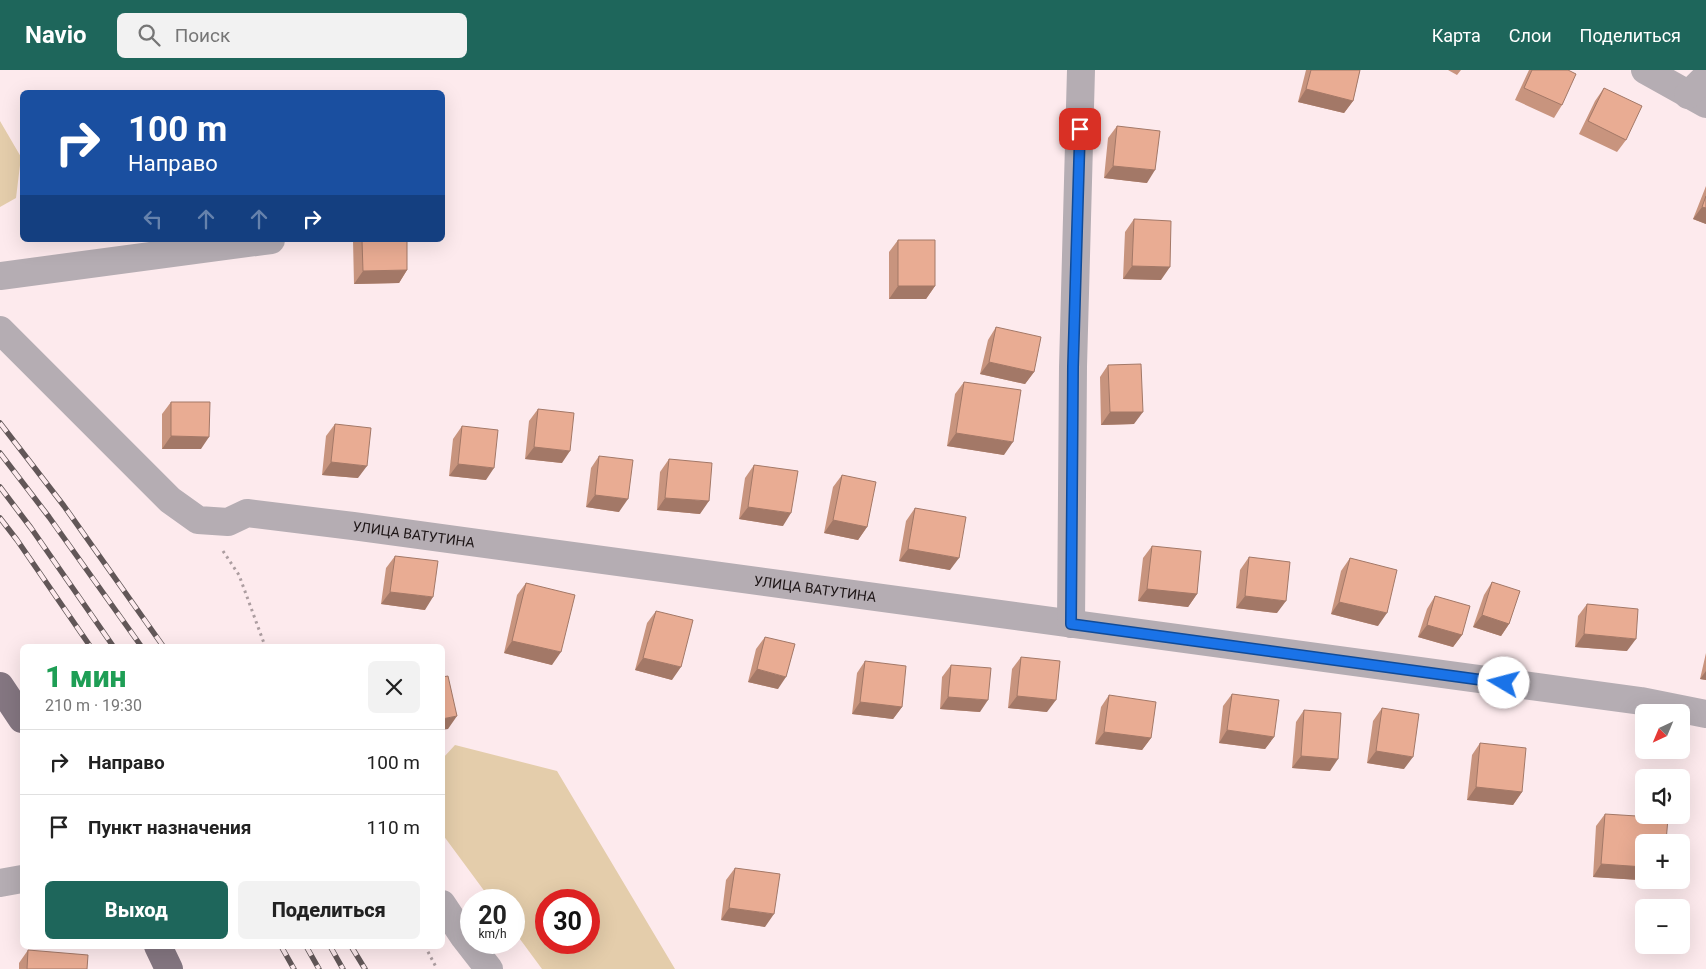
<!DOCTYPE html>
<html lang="ru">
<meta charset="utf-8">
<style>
:root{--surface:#fff;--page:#f2f2f2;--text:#222;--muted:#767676;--line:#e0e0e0;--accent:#1e665b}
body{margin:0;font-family:Roboto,sans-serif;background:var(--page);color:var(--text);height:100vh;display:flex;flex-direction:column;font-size:19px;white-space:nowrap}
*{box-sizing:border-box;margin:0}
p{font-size:16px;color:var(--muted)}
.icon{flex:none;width:28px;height:28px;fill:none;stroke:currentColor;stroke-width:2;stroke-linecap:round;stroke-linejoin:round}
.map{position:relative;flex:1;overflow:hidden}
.details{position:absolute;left:20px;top:574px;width:425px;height:305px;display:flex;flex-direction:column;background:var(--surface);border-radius:8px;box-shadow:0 5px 20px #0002}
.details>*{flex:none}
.top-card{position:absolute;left:20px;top:20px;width:425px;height:152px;border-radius:8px;box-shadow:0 5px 20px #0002;background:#1a4fa0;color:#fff;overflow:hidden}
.needle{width:32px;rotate:224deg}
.fabs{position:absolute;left:1635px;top:634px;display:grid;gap:10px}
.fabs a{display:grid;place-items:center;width:55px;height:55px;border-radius:8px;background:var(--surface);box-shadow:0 5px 20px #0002;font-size:25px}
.speed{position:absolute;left:460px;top:819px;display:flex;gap:10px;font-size:25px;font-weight:700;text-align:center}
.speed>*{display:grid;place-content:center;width:65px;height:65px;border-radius:50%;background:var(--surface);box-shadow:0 5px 20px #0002;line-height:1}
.speed small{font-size:12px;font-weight:400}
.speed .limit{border:8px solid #d22;background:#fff;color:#111}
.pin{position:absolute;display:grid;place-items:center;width:42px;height:42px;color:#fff;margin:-21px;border-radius:10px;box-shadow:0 2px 8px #0006}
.me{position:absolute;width:55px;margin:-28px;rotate:278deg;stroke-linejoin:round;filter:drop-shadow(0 0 4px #0008)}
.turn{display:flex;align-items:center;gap:18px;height:105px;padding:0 25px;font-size:22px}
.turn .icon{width:65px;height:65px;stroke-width:2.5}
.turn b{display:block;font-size:35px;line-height:42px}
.lanes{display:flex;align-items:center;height:48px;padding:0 25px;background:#0003;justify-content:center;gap:25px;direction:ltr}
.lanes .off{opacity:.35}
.round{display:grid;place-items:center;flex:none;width:52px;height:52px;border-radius:8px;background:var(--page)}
.head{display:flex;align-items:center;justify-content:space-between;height:85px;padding:0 25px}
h1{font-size:30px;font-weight:800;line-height:38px;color:#1e9e55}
.cta{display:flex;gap:10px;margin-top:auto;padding:10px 25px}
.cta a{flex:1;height:58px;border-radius:8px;background:var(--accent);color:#fff;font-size:20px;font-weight:800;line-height:58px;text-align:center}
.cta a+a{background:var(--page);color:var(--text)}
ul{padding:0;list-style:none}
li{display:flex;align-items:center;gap:15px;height:65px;padding:0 25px;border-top:1px solid var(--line)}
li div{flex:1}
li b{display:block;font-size:19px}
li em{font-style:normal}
header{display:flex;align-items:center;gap:30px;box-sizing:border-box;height:70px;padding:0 25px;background:var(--accent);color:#fff}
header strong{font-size:24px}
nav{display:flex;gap:28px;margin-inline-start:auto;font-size:18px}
.search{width:350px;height:45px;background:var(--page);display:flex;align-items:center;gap:12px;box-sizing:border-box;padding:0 18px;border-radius:8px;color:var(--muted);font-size:19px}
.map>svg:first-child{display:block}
</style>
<header>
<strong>Navio</strong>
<div class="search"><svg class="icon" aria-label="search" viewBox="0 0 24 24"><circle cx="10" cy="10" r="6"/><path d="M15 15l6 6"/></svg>Поиск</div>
<nav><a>Карта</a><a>Слои</a><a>Поделиться</a></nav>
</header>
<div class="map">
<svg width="1706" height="899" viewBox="0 0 1706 899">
<rect width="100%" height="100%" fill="#fdeaed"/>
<path fill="#e4cdab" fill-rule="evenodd" d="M 0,51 L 21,87 L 16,128 L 0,137 Z
M 455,675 L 557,701 L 675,899 L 542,899 L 514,861 L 514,830 L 491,830 L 443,765 L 443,688 ZM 546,830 L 589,830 L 589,872 L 546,872 Z"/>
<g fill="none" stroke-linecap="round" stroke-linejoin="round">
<path stroke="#ac9da0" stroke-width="3" stroke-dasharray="2.5 4" stroke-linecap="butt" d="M 223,481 L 239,505 L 265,576
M 425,876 L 437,899"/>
<g stroke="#b5adb3" stroke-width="28">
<path d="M 1645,0 L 1706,34"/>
<path d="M 1688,25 L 1706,7"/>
<path d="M 0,206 L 271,170"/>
<path id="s1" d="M 0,260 L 170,430 L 198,450 L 228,452 L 247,443 L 353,456 L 1641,631 L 1706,644"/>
<path d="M 1071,554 L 1073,297 L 1081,0"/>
<path d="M 0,813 L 22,809"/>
<path d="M 442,834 L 464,867 L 489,899"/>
</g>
<path stroke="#847681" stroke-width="28" d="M 0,616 L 22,649
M 158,876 L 169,899"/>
<defs>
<path id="rail" d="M 0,353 L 64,436 L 163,576
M 0,383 L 49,447 L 141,576
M 0,417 L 31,458 L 113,576
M 0,448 L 17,470 L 90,576
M 281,876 L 294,899
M 306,876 L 319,899
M 330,876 L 343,899
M 351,876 L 365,899"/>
</defs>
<use href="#rail" stroke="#625758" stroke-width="5.5"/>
<use href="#rail" stroke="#fdeaed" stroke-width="4" stroke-dasharray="11" stroke-linecap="butt"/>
</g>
<path fill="#c8947e" d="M 1306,0 L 1360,0 L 1353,31 L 1344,43 L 1298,32 Z
M 1448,0 L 1461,0 L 1457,5 Z
M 1529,0 L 1568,0 L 1562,35 L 1554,48 L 1515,30 Z
M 1604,18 L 1626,70 L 1617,82 L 1579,64 L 1595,31 Z
M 1117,56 L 1147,113 L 1104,108 L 1108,68 Z
M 1706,116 L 1706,154 L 1693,149 Z
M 1134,149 L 1161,210 L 1123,209 L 1125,162 Z
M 353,170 L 407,170 L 407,200 L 399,213 L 354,214 Z
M 898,170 L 935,216 L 926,229 L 889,229 L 889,182 Z
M 996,257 L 1034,302 L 1025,314 L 980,304 L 988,270 Z
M 1108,295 L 1134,354 L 1101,355 L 1100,307 Z
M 964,312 L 1004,385 L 947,376 L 955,324 Z
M 171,332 L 201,379 L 162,379 L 162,344 Z
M 538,339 L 562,393 L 525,389 L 529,351 Z
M 335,354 L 358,408 L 322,405 L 326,366 Z
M 462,356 L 486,410 L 449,406 L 453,369 Z
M 599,386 L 619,442 L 586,437 L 591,398 Z
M 669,389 L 700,444 L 657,440 L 660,402 Z
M 754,395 L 783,456 L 739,449 L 745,408 Z
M 842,405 L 867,457 L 858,470 L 824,463 L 833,417 Z
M 915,438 L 950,500 L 899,491 L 906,451 Z
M 1152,476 L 1197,524 L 1188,537 L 1138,531 L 1143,488 Z
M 395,486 L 425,540 L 381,534 L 386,498 Z
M 1249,487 L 1277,543 L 1236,538 L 1240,500 Z
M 1350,488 L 1378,556 L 1331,544 L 1341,501 Z
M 1492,512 L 1509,554 L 1501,566 L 1473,557 L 1484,525 Z
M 526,513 L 552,595 L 504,583 L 517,525 Z
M 1435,526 L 1462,565 L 1453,577 L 1418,567 L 1427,539 Z
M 1587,534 L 1627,581 L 1575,577 L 1578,546 Z
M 656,541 L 672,610 L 635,600 L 647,553 Z
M 765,567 L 778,619 L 748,612 L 756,579 Z
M 1706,583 L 1706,610 L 1700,609 Z
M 1021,587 L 1047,642 L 1008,638 L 1012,599 Z
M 865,591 L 902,637 L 893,649 L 852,644 L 857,603 Z
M 951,595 L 980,642 L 940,639 L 942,607 Z
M 1232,624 L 1274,667 L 1265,679 L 1219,673 L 1223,636 Z
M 1109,625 L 1151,668 L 1142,680 L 1095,674 L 1101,637 Z
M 1382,638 L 1404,699 L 1367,693 L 1373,651 Z
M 1304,640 L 1330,701 L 1292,698 L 1296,652 Z
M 1480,673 L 1522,722 L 1513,735 L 1467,730 L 1472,685 Z
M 1605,744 L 1655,811 L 1593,807 L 1596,756 Z
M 735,798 L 765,857 L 721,850 L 726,810 Z
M 28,880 L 87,899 L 19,899 L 19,893 Z"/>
<path fill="#a37867" d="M 1306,19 L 1353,31 L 1344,43 L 1298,32 Z
M 1113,96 L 1155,100 L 1147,113 L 1104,108 Z
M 1702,137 L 1706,138 L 1706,154 L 1693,149 Z
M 1132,196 L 1170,197 L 1161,210 L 1123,209 Z
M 407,200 L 399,213 L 354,214 L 363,201 Z
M 898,216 L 935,216 L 926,229 L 889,229 Z
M 989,292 L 1034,302 L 1025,314 L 980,304 Z
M 1110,342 L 1143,342 L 1134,354 L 1101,355 Z
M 956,363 L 1013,372 L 1004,385 L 947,376 Z
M 171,366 L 209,367 L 201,379 L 162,379 Z
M 534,377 L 570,381 L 562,393 L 525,389 Z
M 331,392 L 367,396 L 358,408 L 322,405 Z
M 458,394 L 494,398 L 486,410 L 449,406 Z
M 595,425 L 628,429 L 619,442 L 586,437 Z
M 665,428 L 709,431 L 700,444 L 657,440 Z
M 748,437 L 791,443 L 783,456 L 739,449 Z
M 833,450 L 867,457 L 858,470 L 824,463 Z
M 908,479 L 959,488 L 950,500 L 899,491 Z
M 1147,519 L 1197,524 L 1188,537 L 1138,531 Z
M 390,522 L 433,527 L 425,540 L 381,534 Z
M 1245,526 L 1286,531 L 1277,543 L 1236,538 Z
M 1339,532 L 1387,543 L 1378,556 L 1331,544 Z
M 1482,545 L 1509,554 L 1501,566 L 1473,557 Z
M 1427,555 L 1462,565 L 1453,577 L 1418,567 Z
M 1584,564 L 1636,569 L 1627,581 L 1575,577 Z
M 512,571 L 561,582 L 552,595 L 504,583 Z
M 643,588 L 681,597 L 672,610 L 635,600 Z
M 757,599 L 786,607 L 778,619 L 748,612 Z
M 1706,601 L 1706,610 L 1700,609 Z
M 1017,626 L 1056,630 L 1047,642 L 1008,638 Z
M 948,627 L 988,630 L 980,642 L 940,639 Z
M 860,632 L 902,637 L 893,649 L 852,644 Z
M 457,646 L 448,659 L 442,660 L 442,649 Z
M 1227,660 L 1274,667 L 1265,679 L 1219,673 Z
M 1104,662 L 1151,668 L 1142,680 L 1095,674 Z
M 1376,681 L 1413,687 L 1404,699 L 1367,693 Z
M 1301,686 L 1338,689 L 1330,701 L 1292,698 Z
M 1476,717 L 1522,722 L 1513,735 L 1467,730 Z
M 1601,794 L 1644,797 L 1644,810 L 1656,810 L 1655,811 L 1593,807 Z
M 729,838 L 774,844 L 765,857 L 721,850 Z"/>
<path fill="#e9ac93" stroke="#a37867" d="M 1311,0 L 1360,0 L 1353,31 L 1306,19 Z
M 1532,0 L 1568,0 L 1576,4 L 1562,35 L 1524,18 Z
M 1604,18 L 1642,36 L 1626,70 L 1588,51 Z
M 1117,56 L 1160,61 L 1155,100 L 1113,96 Z
M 1706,126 L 1706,138 L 1702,137 Z
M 1134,149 L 1171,151 L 1170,197 L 1132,196 Z
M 362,170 L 407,170 L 407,200 L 363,201 Z
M 898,170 L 935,170 L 935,216 L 898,216 Z
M 996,257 L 1041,267 L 1034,302 L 989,292 Z
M 1141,294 L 1143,342 L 1110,342 L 1108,295 Z
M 964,312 L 1021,320 L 1013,372 L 956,363 Z
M 171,332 L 210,332 L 209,367 L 171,366 Z
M 538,339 L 574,343 L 570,381 L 534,377 Z
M 335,354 L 371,358 L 367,396 L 331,392 Z
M 462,356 L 498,360 L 494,398 L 458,394 Z
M 599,386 L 633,390 L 628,429 L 595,425 Z
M 669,389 L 712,393 L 709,431 L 665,428 Z
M 754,395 L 798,401 L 791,443 L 748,437 Z
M 842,405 L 876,412 L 867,457 L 833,450 Z
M 915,438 L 966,447 L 959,488 L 908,479 Z
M 1152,476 L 1201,481 L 1197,524 L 1147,519 Z
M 395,486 L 438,491 L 433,527 L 390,522 Z
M 1249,487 L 1290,492 L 1286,531 L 1245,526 Z
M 1350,488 L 1397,500 L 1387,543 L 1339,532 Z
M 1492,512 L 1520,521 L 1509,554 L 1482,545 Z
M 526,513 L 575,525 L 561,582 L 512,571 Z
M 1435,526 L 1470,536 L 1462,565 L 1427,555 Z
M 1587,534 L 1638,539 L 1636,569 L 1584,564 Z
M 656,541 L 693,550 L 681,597 L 643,588 Z
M 765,567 L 795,574 L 786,607 L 757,599 Z
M 1021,587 L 1060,591 L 1056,630 L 1017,626 Z
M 865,591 L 906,596 L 902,637 L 860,632 Z
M 951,595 L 991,598 L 988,630 L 948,627 Z
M 448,606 L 457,646 L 442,649 L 442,607 Z
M 1232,624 L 1279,630 L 1274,667 L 1227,660 Z
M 1109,625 L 1156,632 L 1151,668 L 1104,662 Z
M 1382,638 L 1419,644 L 1413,687 L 1376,681 Z
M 1304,640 L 1341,643 L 1338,689 L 1301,686 Z
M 1480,673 L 1526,678 L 1522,722 L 1476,717 Z
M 1605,744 L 1668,748 L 1666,772 L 1644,772 L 1644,797 L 1601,794 Z
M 735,798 L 780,804 L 774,844 L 729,838 Z
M 28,880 L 88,885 L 87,899 L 27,899 Z"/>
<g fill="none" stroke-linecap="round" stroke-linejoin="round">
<defs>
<path id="route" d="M 1080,59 L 1073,297 L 1071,554 L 1504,613"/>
</defs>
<use href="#route" stroke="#114b97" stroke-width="12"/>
<use href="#route" stroke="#1a73e8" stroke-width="9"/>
</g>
<g text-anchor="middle" stroke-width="4.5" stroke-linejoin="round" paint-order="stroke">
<g font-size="14" fill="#1e1617" stroke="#fdeaed">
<text dy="5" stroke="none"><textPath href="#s1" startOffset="494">УЛИЦА ВАТУТИНА</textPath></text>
<text dy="5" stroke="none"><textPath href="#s1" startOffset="899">УЛИЦА ВАТУТИНА</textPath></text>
</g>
</g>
</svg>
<div class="fabs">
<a><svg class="needle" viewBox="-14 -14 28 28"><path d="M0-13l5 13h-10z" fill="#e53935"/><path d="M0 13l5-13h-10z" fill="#767676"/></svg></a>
<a><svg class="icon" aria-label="sound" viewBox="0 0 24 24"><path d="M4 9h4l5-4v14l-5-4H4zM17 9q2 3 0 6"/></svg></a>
<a>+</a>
<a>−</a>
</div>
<div class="speed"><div>20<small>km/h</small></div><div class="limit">30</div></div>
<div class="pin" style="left:1080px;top:59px;background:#d93025"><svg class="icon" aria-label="arrive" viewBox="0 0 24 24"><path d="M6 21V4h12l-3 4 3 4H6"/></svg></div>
<svg class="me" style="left:1504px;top:613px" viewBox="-20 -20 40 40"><circle r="19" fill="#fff"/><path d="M0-13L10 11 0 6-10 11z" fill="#1a73e8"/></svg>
<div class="top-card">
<div class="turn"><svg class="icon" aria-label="right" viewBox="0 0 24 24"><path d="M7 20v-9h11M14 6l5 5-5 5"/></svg><div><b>100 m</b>Направо</div></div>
<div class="lanes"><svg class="icon off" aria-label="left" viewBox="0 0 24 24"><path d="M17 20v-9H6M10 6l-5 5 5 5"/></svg><svg class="icon off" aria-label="ahead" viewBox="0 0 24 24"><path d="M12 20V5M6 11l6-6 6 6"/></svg><svg class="icon off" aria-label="ahead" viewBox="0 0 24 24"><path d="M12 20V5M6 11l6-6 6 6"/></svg><svg class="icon" aria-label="right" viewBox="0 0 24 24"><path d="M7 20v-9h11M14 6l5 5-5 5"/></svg></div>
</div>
<section class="details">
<div class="head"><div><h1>1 мин</h1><p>210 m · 19:30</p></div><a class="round"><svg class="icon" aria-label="close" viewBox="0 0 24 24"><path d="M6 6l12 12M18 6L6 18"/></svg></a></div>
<ul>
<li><svg class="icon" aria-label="right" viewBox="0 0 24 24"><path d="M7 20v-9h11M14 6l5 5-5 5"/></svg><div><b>Направо</b></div><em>100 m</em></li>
<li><svg class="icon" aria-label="arrive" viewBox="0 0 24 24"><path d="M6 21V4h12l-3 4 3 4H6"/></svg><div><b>Пункт назначения</b></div><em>110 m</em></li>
</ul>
<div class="cta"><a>Выход</a><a>Поделиться</a></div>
</section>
</div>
